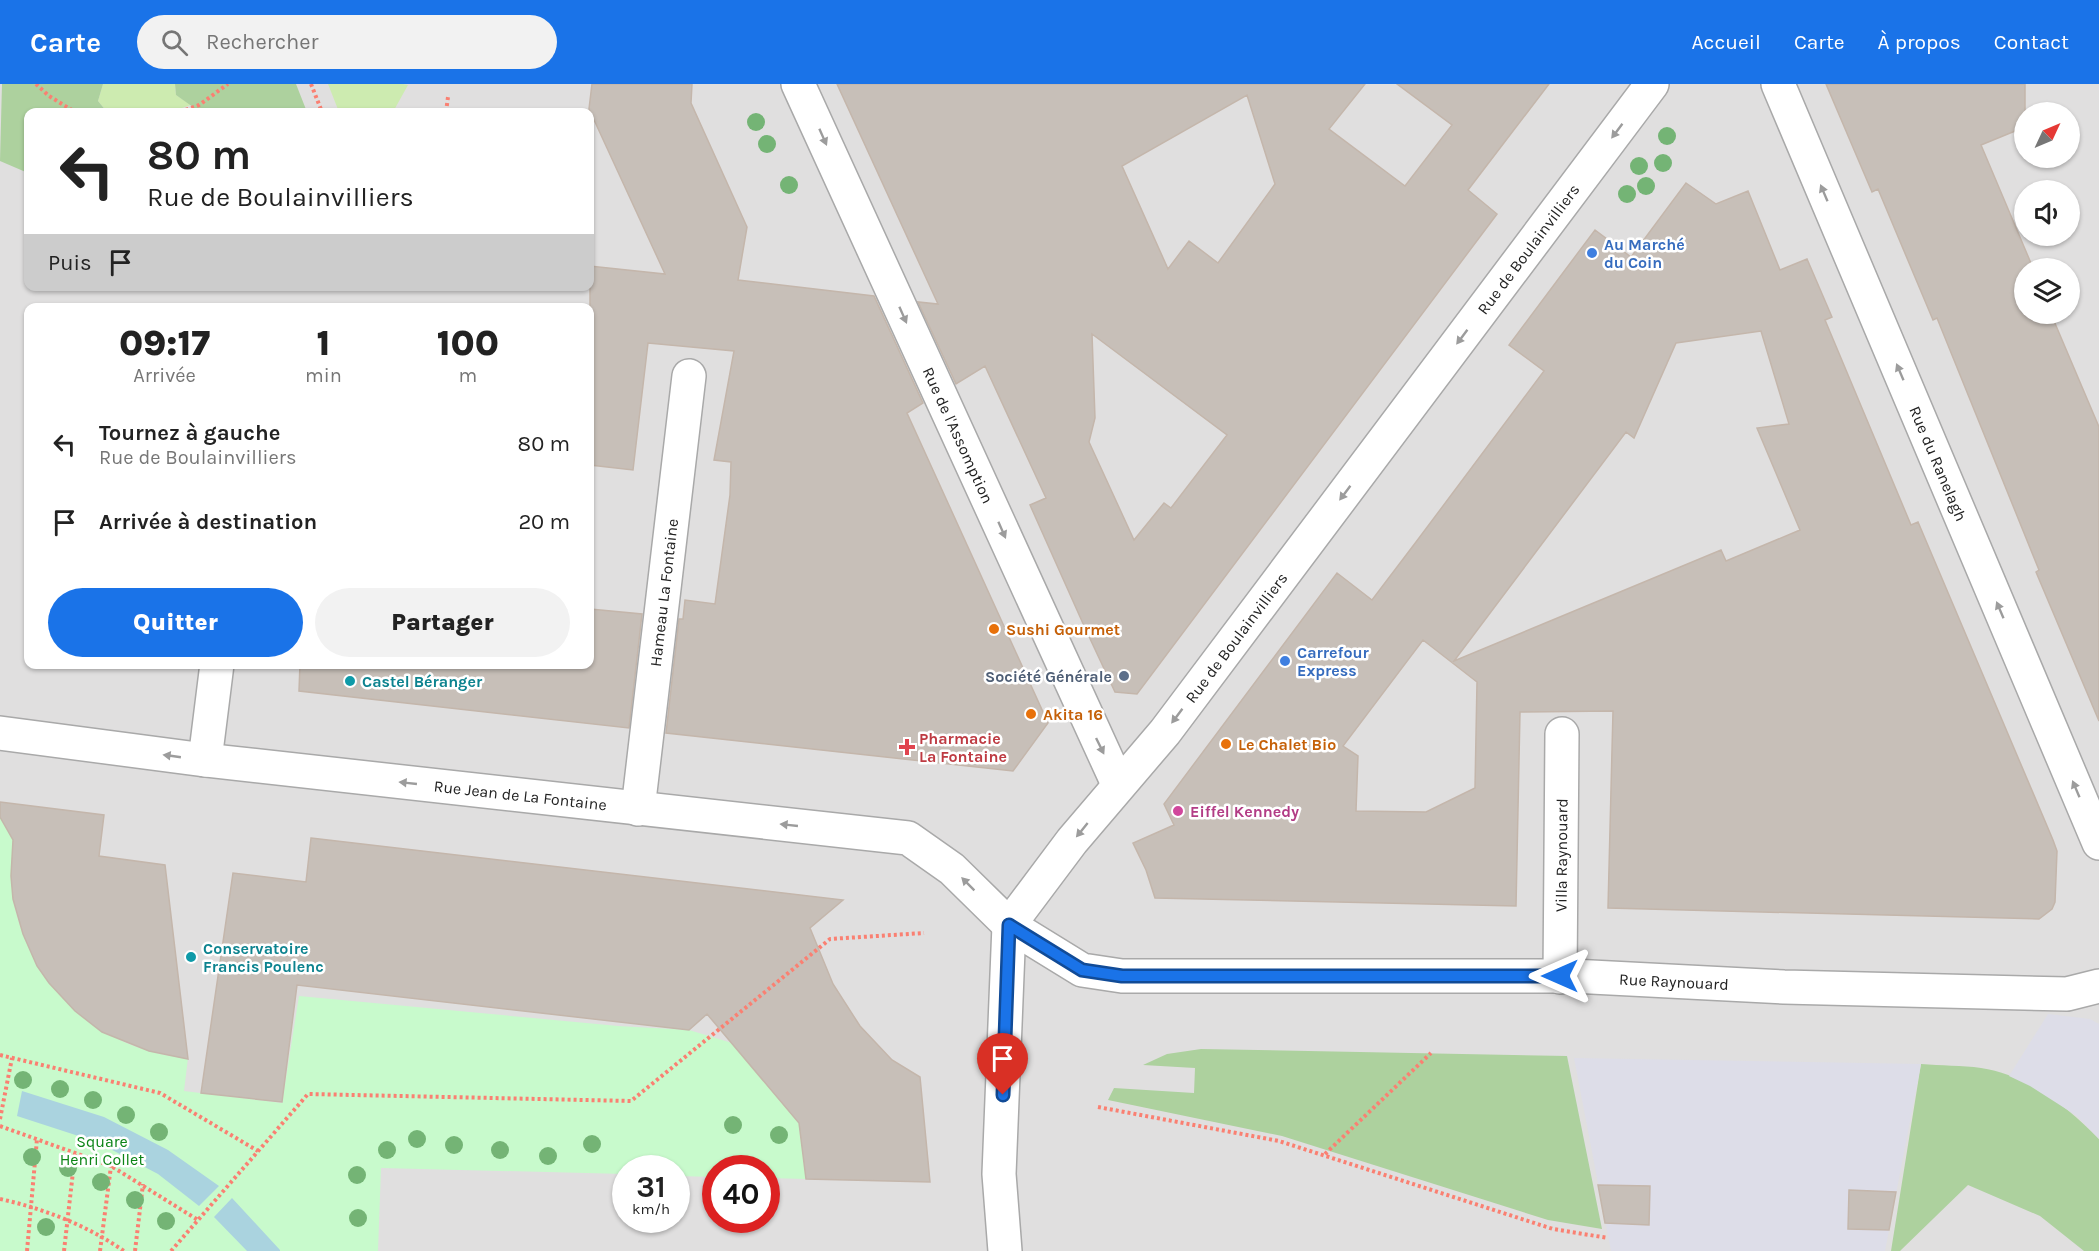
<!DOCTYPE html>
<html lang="fr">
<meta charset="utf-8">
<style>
:root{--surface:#fff;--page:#f2f2f2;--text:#222;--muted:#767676;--accent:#1a73e8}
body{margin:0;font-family:Karla,sans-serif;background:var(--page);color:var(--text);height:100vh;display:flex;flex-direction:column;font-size:22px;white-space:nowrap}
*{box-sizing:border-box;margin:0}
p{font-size:20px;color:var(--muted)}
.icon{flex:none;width:33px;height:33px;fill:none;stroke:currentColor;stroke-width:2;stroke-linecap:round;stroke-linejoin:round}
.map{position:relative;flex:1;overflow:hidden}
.side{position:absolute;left:24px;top:219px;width:570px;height:366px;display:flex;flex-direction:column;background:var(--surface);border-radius:12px;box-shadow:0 2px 4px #0004}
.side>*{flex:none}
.guide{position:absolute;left:24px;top:24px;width:570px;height:183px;border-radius:12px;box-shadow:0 2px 4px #0004;background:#fff;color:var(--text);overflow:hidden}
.needle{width:39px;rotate:46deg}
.fabs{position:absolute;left:2014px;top:18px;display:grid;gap:12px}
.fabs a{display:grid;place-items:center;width:66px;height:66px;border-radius:50%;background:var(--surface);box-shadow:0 2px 4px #0004;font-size:30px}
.speed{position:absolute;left:612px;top:1071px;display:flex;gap:12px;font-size:30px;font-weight:700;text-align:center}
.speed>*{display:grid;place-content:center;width:78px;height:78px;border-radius:50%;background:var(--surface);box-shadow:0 2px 4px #0004;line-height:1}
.speed small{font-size:15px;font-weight:400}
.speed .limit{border:9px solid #d22;background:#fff;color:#111}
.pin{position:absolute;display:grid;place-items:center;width:51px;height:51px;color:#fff;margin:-62px -26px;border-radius:50% 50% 50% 0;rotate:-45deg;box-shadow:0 0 6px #0007}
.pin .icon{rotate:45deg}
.me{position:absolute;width:66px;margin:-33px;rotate:270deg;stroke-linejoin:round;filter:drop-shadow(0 0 4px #0008)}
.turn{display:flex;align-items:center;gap:21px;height:126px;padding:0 24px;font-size:27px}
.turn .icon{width:78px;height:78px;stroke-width:2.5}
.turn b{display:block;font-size:42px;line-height:51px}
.then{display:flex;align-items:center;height:57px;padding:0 24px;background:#0003;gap:12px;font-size:22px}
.eta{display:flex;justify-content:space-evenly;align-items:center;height:102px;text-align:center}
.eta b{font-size:36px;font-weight:800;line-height:42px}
.button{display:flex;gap:12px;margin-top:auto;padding:12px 24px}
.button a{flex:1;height:69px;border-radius:36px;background:var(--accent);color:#fff;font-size:24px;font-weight:800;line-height:69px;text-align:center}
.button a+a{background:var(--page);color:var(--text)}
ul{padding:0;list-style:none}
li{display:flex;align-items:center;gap:18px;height:78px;padding:0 24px}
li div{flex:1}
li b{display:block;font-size:22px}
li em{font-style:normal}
header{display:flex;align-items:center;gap:36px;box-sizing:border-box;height:84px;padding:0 30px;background:var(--accent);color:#fff}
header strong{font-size:28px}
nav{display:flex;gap:33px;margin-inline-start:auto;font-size:21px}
.search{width:420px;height:54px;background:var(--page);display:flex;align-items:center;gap:15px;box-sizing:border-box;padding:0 21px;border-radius:33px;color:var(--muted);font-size:22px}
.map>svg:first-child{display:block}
</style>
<header>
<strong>Carte</strong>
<div class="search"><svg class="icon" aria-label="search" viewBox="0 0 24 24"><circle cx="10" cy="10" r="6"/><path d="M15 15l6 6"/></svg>Rechercher</div>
<nav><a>Accueil</a><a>Carte</a><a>À propos</a><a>Contact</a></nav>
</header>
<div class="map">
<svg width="2099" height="1167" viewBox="0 0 2099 1167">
<rect width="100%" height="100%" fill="#f2efe9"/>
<path fill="#e0dfdf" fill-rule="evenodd" d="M 0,0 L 2099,0 L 2099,1167 L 0,1167 ZM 28,28 L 590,28 L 590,202 L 28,202 ZM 2025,28 L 2070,28 L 2070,74 L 2025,74 ZM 2025,106 L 2070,106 L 2070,152 L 2025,152 ZM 2025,184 L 2070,184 L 2070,230 L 2025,230 ZM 28,224 L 590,224 L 590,580 L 28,580 ZM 626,1084 L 676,1084 L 676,1136 L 626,1136 ZM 716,1084 L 766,1084 L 766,1136 L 716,1136 Z"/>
<path fill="#cdebb0" d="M 103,0 L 175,0 L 176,11 L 191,21 L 170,28 L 107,28 L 98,17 Z
M 328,0 L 403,0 L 408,1 L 393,28 L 339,28 Z"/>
<path fill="#add19e" d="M 2,0 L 103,0 L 98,17 L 107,28 L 28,28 L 28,89 L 0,77 Z
M 175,0 L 296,0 L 307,28 L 200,28 L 176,11 Z
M 1201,965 L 1567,972 L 1602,1145 L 1548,1136 L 1282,1052 L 1108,1016 L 1114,1004 L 1194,1009 L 1195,984 L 1143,981 L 1167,970 Z
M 1921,980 C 1941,982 1962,981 1981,984 C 2027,991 2068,1023 2099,1055 L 2099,1167 L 2084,1167 L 2040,1132 L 1968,1101 L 1900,1167 L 1891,1167 Z"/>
<path fill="#c8facc" d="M 0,718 C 4,727 12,738 14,747 C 18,762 9,793 13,815 C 30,902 99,967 188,974 L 184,1007 L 282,1019 L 299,912 L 618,942 L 689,946 L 732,959 L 799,1039 L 806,1095 L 767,1094 L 766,1084 L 716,1084 L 715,1093 L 677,1092 L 676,1084 L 626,1084 L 625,1090 L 381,1084 L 378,1167 L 0,1167 Z"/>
<path fill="#dddde8" d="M 2048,930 L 2090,935 L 2099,940 L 2099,1055 L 2077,1032 L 2030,1002 L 2009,992 Z
M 1574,974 L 1921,980 L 1885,1167 L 1611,1167 Z"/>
<path fill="#aad3df" d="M 22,1007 L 104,1033 L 168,1066 L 219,1102 L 199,1122 L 158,1090 L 97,1058 L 17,1032 Z
M 232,1114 L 280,1166 L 280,1167 L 247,1167 L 214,1133 Z"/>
<path fill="#c7bfb8" stroke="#c4b6ab" stroke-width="1.5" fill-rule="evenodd" d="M 592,0 L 692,0 L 691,19 L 747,143 L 738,196 L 874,212 L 923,319 L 907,329 L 1048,639 L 1013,687 L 666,649 L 679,535 L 683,535 L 685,516 L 715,520 L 730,411 L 731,378 L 714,376 L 734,267 L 648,259 L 633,386 L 590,381 L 590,182 L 665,190 L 589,25 Z
M 837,0 L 1365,0 L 1329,45 L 1405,102 L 1452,41 L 1397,0 L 1549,0 L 1468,106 L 1497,130 L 1137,610 L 1115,608 L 1085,544 L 1030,421 L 1046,414 L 985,282 L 956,300 L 918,218 L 938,220 ZM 1247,11 L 1275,100 L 1218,179 L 1189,157 L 1168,185 L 1122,82 ZM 1092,250 L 1227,351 L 1171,424 L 1164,419 L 1134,456 L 1089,358 L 1095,334 Z
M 1826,0 L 2025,0 L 2025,43 L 1981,61 L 2033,184 L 2025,184 L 2025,230 L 2051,230 L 2099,343 L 2099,637 L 2036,488 L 2039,486 L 1937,234 L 1933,236 L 1878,105 L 1872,108 Z
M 1686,99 L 1716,120 L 1748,107 L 1780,186 L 1807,175 L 1832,233 L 1825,236 L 1911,441 L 1918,438 L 2053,756 L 2057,767 L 2055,818 L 2052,825 L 2039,835 L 1608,824 L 1613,627 L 1520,628 L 1516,822 L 1155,814 L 1146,786 L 1133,759 L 1174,741 L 1164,720 L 1337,489 L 1372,516 L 1416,458 L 1544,287 L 1509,261 L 1595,146 L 1631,173 ZM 1761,247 L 1789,340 L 1757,344 L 1800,446 L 1726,477 L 1721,466 L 1454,577 L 1626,348 L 1634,354 L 1676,259 ZM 1423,556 L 1477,598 L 1475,704 L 1426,728 L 1356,727 L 1358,672 L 1343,662 Z
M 590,525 L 642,530 L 629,644 L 299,607 L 300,580 L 590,580 Z
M 0,718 L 104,731 L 99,772 L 165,781 L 188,975 L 149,967 L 102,948 L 75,927 L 49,899 L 37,882 L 23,850 L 13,815 L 11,792 L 13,756 L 0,733 Z
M 311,754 L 843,816 L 810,844 L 833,900 L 860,942 L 892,976 L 920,993 L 930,1098 L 806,1095 L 799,1039 L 707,930 L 689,946 L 297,901 L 282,1018 L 201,1009 L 233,789 L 306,798 Z
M 1598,1101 L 1650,1102 L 1649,1141 L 1605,1139 Z
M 1849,1106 L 1896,1108 L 1889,1146 L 1848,1145 Z"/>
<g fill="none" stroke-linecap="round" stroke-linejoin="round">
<defs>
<g id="minor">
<path id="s1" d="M 798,0 L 1118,700"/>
<path id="s2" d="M 1778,0 L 2099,759"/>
<path id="s3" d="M 0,649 L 205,676 L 908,754 L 952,785 L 1009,841 L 1082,886 L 1122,892 L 1572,892 L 1784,903 L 2067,910 L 2099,902"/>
<path d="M 205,676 L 217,580"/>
<path id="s4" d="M 638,725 L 689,292"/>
<path id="s5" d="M 1560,893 L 1562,650"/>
<path id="s6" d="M 1005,1167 L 999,1090 L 1009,841 L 1072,757 L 1165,648 L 1652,0"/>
</g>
</defs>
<use href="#minor" stroke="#a9a9a9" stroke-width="36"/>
<path stroke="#fa8072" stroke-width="4" stroke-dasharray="3 3" stroke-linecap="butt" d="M 36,0 L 49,12 L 75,28
M 311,0 L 322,28
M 180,28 L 199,21 L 228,0
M 446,28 L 448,13
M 0,971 L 160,1009 L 258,1067
M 1098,1023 L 1279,1057 L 1553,1145 L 1608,1154
M 0,1035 L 12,974
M 0,1042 L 111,1082 L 198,1136
M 1325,1070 L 1431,969
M 0,1115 C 45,1125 86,1141 124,1167
M 27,1167 L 37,1055
M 64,1167 L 75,1070
M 100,1167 L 111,1082
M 135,1167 L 143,1100
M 171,1167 L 308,1010 L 631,1017 L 830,855 L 924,849"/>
<use href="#minor" stroke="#fff" stroke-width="33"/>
</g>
<g fill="#74b475">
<circle cx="756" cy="38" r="9"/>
<circle cx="1667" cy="52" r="9"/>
<circle cx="767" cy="60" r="9"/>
<circle cx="1663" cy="79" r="9"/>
<circle cx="1639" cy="82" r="9"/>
<circle cx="789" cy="101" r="9"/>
<circle cx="1646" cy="102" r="9"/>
<circle cx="1627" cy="110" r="9"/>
<circle cx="23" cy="996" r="9"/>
<circle cx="60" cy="1005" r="9"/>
<circle cx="93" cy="1016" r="9"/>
<circle cx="126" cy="1031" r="9"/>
<circle cx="733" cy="1041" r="9"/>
<circle cx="159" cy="1048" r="9"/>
<circle cx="779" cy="1051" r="9"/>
<circle cx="417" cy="1055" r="9"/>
<circle cx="592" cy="1060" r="9"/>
<circle cx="454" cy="1061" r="9"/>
<circle cx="387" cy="1066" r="9"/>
<circle cx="500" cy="1066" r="9"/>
<circle cx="548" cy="1072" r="9"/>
<circle cx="32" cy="1073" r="9"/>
<circle cx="68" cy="1084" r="9"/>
<circle cx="357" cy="1091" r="9"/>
<circle cx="101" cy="1098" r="9"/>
<circle cx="135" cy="1116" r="9"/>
<circle cx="358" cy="1134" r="9"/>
<circle cx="166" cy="1137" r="9"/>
<circle cx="46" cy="1143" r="9"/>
</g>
<defs><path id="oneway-solid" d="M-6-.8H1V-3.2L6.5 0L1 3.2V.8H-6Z" transform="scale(1.5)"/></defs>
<g fill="#9c9c9c">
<use href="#oneway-solid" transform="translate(1617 47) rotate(127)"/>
<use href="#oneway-solid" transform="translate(823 53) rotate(66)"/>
<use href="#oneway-solid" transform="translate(1824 109) rotate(-113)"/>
<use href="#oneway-solid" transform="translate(903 231) rotate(66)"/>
<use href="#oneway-solid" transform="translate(1462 253) rotate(127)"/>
<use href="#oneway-solid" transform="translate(1900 288) rotate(-113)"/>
<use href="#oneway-solid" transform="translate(1345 409) rotate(127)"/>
<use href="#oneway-solid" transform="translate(1002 446) rotate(66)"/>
<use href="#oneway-solid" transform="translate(2000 526) rotate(-113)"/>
<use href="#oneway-solid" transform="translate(1177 632) rotate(127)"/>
<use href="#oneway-solid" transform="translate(1100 662) rotate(64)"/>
<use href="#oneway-solid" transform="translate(172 672) rotate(-172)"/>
<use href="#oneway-solid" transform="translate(408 699) rotate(-174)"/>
<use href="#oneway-solid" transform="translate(2076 705) rotate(-113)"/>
<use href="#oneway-solid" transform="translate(789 741) rotate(-174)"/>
<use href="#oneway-solid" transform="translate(1082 746) rotate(129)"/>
<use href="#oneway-solid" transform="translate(968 800) rotate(-135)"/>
</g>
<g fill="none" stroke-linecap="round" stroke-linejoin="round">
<defs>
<path id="route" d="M 1003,1011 L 1009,841 L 1082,886 L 1122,892 L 1560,892"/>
</defs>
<use href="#route" stroke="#114b97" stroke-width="15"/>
<use href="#route" stroke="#1a73e8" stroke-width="10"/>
</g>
<g fill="#3f7fe0" stroke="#fff" stroke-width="2">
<circle cx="1592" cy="169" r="6"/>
<circle cx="1285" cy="577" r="6"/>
</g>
<g fill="#e8710a" stroke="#fff" stroke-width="2">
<circle cx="994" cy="545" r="6"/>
<circle cx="1031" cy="630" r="6"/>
<circle cx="1226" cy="660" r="6"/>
</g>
<circle fill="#5c6f8a" stroke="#fff" stroke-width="2" cx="1124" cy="592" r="6"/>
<g fill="#0f9aa8" stroke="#fff" stroke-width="2">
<circle cx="350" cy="597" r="6"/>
<circle cx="191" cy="873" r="6"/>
</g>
<path fill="#e0444e" stroke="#fff" stroke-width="2" d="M904 654h6v6h6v6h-6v6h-6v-6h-6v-6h6z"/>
<circle fill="#d1479c" stroke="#fff" stroke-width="2" cx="1178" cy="727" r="6"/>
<g text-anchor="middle" stroke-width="5" stroke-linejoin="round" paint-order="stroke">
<g font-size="16" font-weight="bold" fill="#366cbe" stroke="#fff" text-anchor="start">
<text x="1604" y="166">Au Marché<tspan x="1604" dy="18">du Coin</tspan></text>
<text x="1297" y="574">Carrefour<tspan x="1297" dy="18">Express</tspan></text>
</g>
<g font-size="16" fill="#222" stroke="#fff">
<text dy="6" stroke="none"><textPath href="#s6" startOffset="1179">Rue de Boulainvilliers</textPath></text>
<text dy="6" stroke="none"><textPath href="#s1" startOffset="386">Rue de l'Assomption</textPath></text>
<text dy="6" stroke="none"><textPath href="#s2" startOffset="412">Rue du Ranelagh</textPath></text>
<text dy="6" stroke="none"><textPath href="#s4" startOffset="218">Hameau La Fontaine</textPath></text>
<text dy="6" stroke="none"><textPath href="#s6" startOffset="693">Rue de Boulainvilliers</textPath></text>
<text dy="6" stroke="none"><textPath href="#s3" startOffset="524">Rue Jean de La Fontaine</textPath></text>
<text dy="6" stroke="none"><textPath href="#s5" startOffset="122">Villa Raynouard</textPath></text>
<text dy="6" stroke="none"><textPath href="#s3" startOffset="1726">Rue Raynouard</textPath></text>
</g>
<g font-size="16" font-weight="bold" fill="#c56008" stroke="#fff" text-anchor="start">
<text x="1006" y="551">Sushi Gourmet</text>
<text x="1043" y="636">Akita 16</text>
<text x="1238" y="666">Le Chalet Bio</text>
</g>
<g font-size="16" font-weight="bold" fill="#4e5e75" stroke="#fff" text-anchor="end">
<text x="1112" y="598">Société Générale</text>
</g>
<g font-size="16" font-weight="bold" fill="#0d838f" stroke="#fff" text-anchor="start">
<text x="362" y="603">Castel Béranger</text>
<text x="203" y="870">Conservatoire<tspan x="203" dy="18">Francis Poulenc</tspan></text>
</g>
<g font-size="16" font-weight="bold" fill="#be3a42" stroke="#fff" text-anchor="start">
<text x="919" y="660">Pharmacie<tspan x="919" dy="18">La Fontaine</tspan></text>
</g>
<g font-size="16" font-weight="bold" fill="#b23c85" stroke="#fff" text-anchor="start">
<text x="1190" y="733">Eiffel Kennedy</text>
</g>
<g font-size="16" fill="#0c8416" stroke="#fff">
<text x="102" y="1063">Square<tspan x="102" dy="18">Henri Collet</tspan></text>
</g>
</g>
</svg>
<div class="fabs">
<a><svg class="needle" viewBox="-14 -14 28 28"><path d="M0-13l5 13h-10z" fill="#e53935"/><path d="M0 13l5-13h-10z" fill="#767676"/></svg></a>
<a><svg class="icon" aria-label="sound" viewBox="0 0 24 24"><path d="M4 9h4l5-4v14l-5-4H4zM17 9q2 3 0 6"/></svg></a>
<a><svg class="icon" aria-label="layers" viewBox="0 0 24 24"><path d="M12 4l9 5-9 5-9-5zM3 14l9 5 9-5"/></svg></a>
</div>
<div class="speed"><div>31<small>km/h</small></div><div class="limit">40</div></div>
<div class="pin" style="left:1003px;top:1011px;background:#d93025"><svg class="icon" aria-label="arrive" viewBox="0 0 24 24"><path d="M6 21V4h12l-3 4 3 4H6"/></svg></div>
<svg class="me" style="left:1560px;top:892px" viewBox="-20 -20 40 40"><path d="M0-17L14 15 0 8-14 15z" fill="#1a73e8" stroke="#fff" stroke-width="4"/></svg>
<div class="guide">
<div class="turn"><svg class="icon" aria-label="left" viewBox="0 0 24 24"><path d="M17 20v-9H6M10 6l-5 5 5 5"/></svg><div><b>80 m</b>Rue de Boulainvilliers</div></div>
<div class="then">Puis<svg class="icon" aria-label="arrive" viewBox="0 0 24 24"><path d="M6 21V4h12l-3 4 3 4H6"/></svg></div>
</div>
<section class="side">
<div class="eta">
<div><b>09:17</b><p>Arrivée</p></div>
<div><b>1</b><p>min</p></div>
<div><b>100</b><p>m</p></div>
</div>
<ul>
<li><svg class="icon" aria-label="left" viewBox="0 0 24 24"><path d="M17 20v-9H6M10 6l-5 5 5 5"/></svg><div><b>Tournez à gauche</b><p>Rue de Boulainvilliers</p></div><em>80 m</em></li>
<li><svg class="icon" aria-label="arrive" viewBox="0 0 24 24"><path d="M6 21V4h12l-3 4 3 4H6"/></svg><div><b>Arrivée à destination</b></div><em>20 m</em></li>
</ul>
<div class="button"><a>Quitter</a><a>Partager</a></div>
</section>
</div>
